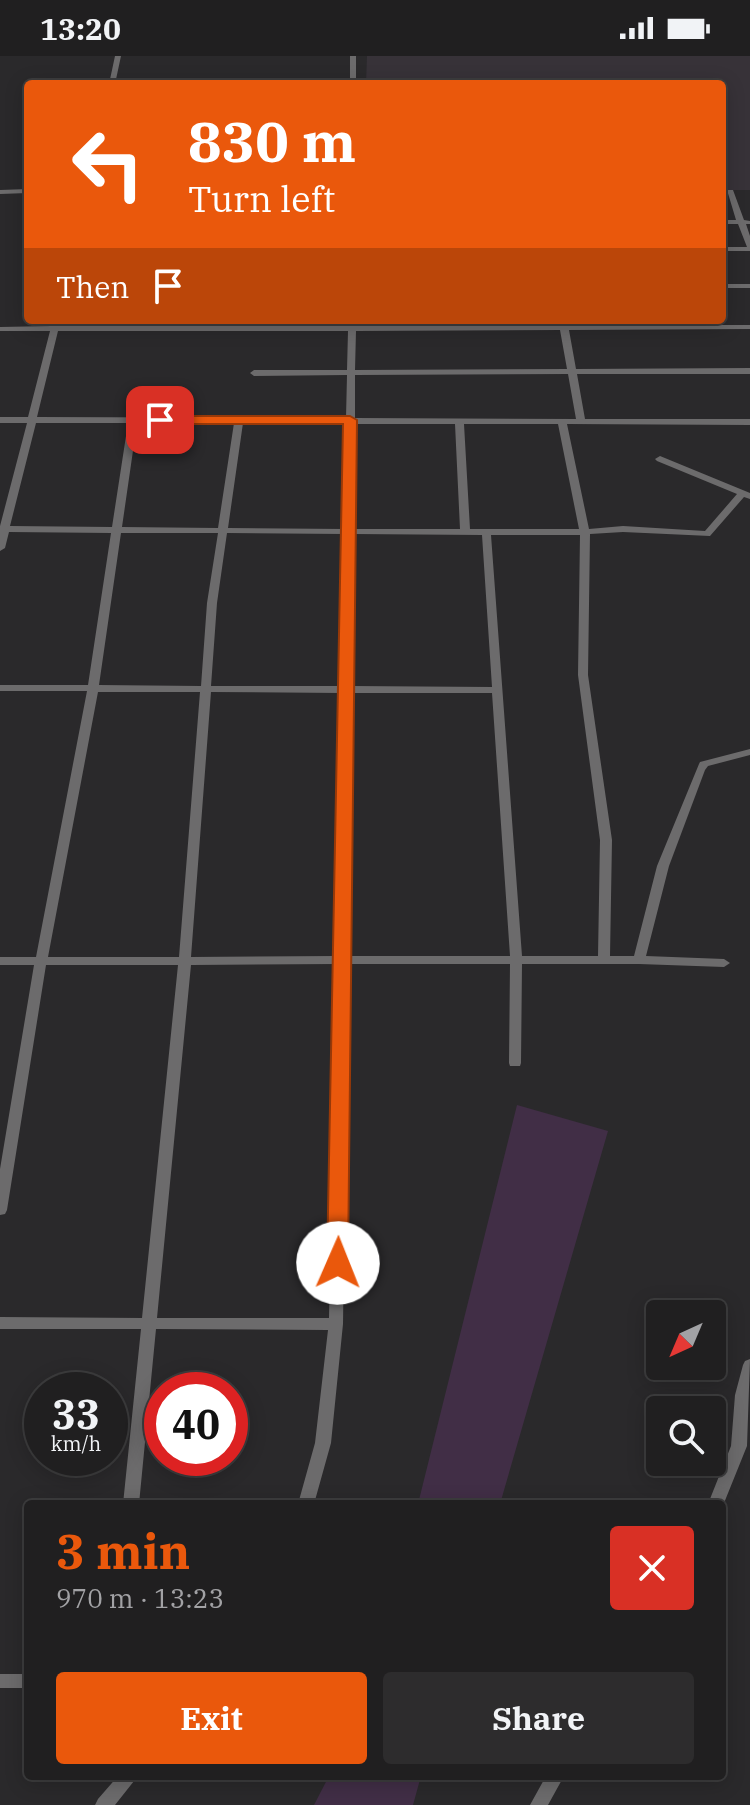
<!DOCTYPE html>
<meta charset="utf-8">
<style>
:root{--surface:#201f20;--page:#2d2c2d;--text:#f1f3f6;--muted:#a2a2a5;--line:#3d3d3e;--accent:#ea580c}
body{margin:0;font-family:"IBM Plex Serif",serif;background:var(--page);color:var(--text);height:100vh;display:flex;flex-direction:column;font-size:30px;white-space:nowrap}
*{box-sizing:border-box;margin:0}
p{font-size:26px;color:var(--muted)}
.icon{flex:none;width:44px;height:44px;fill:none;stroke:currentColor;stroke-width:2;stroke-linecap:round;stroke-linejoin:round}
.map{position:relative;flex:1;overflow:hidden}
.drawer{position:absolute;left:24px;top:1444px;width:702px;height:280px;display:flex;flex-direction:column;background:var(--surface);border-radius:8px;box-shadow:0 4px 20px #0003,0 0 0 2px var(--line)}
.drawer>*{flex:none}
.top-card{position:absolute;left:24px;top:24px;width:702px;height:244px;border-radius:8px;box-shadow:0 4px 20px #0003,0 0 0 2px var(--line);background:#ea580c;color:#fff;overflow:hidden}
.needle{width:52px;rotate:224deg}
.buttons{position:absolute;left:646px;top:1244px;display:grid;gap:16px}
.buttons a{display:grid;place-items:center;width:80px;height:80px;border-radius:8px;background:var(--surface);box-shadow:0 4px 20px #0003,0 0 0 2px var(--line);font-size:40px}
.speed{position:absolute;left:24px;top:1316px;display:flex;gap:16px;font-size:40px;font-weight:700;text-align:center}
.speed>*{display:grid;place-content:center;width:104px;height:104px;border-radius:50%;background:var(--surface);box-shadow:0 4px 20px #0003,0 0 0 2px var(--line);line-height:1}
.speed small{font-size:20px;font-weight:400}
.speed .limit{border:12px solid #d22;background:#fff;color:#111}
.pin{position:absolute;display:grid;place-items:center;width:68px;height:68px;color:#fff;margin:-34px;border-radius:16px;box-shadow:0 4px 12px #0006}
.me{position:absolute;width:88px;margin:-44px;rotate:1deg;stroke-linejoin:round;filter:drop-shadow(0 0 6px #0008)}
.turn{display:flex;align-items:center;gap:28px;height:168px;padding:0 32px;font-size:36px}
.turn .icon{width:104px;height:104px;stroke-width:2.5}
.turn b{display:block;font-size:56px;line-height:68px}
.then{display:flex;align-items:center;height:76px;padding:0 32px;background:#0003;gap:16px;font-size:30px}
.round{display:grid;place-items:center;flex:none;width:84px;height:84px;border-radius:8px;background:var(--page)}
.head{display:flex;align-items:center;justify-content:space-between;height:136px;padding:0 32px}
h1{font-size:48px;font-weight:700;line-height:60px;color:var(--accent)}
.action{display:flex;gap:16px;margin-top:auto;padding:16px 32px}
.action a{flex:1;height:92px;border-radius:8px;background:var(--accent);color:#fff;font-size:32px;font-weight:700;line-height:92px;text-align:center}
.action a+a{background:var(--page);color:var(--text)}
.status{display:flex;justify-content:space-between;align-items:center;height:56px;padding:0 40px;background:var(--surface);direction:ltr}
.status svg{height:22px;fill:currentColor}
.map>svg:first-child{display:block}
</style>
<div class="status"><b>13:20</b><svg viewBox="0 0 49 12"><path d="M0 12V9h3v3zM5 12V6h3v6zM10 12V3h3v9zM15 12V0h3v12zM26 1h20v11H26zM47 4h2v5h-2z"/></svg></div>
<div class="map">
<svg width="750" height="1749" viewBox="0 0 750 1749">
<rect width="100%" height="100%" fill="#2a292b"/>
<path fill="#373238" d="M 367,0 L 750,0 L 750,134 L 722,134 L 722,28 L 366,28 Z"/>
<path fill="#412e46" d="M 517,1049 L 608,1075 L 500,1448 L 418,1448 Z
M 329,1720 L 421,1720 L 413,1749 L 314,1749 Z"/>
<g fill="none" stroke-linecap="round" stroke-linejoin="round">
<path fill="#6c6b6c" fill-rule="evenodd" d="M 115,0 L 121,0 L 115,28 L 109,28 Z
M 350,0 L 356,0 L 356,28 L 350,28 Z
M 28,133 L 28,137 L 0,138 L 0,134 Z
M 727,134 L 733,134 L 744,164 L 750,165 L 750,168 L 746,168 L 750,180 L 750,195 L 722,195 L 722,191 L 747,191 L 738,168 L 722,168 L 722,164 L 736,164 Z
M 722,228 L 750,228 L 750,232 L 722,232 Z
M 53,264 L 61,264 L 60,270 L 348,270 L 348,264 L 356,264 L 356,270 L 559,269 L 561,264 L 566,264 L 568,269 L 750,269 L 750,273 L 569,274 L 576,313 L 750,312 L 750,318 L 577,318 L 585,363 L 750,363 L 750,369 L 567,368 L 589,473 L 623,470 L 705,475 L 737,438 L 657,405 L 655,403 L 660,400 L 750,437 L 750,443 L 744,441 L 710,480 L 623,476 L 590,478 L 588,619 L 612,784 L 610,900 L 634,900 L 657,810 L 699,708 L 700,706 L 750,693 L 750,699 L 708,710 L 705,714 L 669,810 L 646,900 L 724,903 L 730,907 L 724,911 L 639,908 L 522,908 L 521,1007 L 520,1010 L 510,1010 L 509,1007 L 510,908 L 348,908 L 343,1268 L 331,1387 L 314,1448 L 298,1448 L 315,1387 L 328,1274 L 156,1273 L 139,1448 L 123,1448 L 141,1273 L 0,1273 L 0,1261 L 142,1262 L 178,909 L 46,909 L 7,1154 L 5,1158 L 0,1159 L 0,1113 L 34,909 L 0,909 L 0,901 L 36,901 L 87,635 L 0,635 L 0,629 L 88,629 L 111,477 L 9,476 L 5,492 L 0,495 L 0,470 L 27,367 L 0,367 L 0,361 L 28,361 L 50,275 L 0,275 L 0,271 L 51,270 ZM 560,274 L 567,313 L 355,314 L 356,275 ZM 58,275 L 348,275 L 347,314 L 254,314 L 250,317 L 254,320 L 347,319 L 346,362 L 37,361 ZM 568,318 L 576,363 L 355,362 L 355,319 ZM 36,367 L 128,367 L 112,471 L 10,470 ZM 137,367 L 234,367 L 218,472 L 122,471 ZM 243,367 L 346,368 L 344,473 L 228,472 ZM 355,368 L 455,368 L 460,473 L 353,473 ZM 464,368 L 558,368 L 579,473 L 470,473 ZM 121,477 L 218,477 L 207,547 L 201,630 L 99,629 ZM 227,477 L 344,478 L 341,630 L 211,630 L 217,547 ZM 353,478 L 482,479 L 492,631 L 351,630 ZM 491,479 L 580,479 L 578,619 L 600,784 L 598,900 L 522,900 ZM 98,636 L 200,636 L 179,901 L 48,901 ZM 211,636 L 341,637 L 336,900 L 191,901 ZM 351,637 L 492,637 L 510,900 L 348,900 ZM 336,908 L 329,1262 L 157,1262 L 191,909 Z
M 750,1303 L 747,1390 L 722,1452 L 722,1448 L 708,1448 L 731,1390 L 735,1339 L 743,1309 L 745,1305 Z
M 0,1618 L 28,1618 L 28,1632 L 0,1632 Z
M 118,1720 L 138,1720 L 115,1749 L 95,1749 L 98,1743 Z
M 546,1720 L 564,1720 L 548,1749 L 530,1749 Z"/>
</g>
<path fill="#ea580c" stroke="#983908" stroke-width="2" d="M 350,360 L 357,364 L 348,1207 L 338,1215 L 327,1207 L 343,368 L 160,368 L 153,364 L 160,360 Z"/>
</svg>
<div class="buttons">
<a><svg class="needle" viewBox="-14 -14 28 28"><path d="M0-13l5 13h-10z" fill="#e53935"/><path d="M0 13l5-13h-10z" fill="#a2a2a5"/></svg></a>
<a><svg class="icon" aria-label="search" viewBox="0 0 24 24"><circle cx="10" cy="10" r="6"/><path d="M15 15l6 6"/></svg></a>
</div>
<div class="speed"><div>33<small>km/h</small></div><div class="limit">40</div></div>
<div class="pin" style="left:160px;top:364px;background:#d93025"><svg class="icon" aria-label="arrive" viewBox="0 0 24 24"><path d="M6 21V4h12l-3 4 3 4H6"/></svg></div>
<svg class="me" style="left:338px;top:1207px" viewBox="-20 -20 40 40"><circle r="19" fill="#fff"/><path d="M0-13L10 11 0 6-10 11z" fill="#ea580c"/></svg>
<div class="top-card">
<div class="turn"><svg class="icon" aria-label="left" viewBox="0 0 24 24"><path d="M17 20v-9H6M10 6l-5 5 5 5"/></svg><div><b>830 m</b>Turn left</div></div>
<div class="then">Then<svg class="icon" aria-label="arrive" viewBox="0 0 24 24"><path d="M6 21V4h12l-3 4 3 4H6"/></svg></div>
</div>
<section class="drawer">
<div class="head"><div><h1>3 min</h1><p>970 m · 13:23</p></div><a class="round" style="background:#d93025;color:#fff"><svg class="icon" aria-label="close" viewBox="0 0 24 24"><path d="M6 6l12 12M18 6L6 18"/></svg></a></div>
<div class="action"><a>Exit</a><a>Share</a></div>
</section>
</div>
